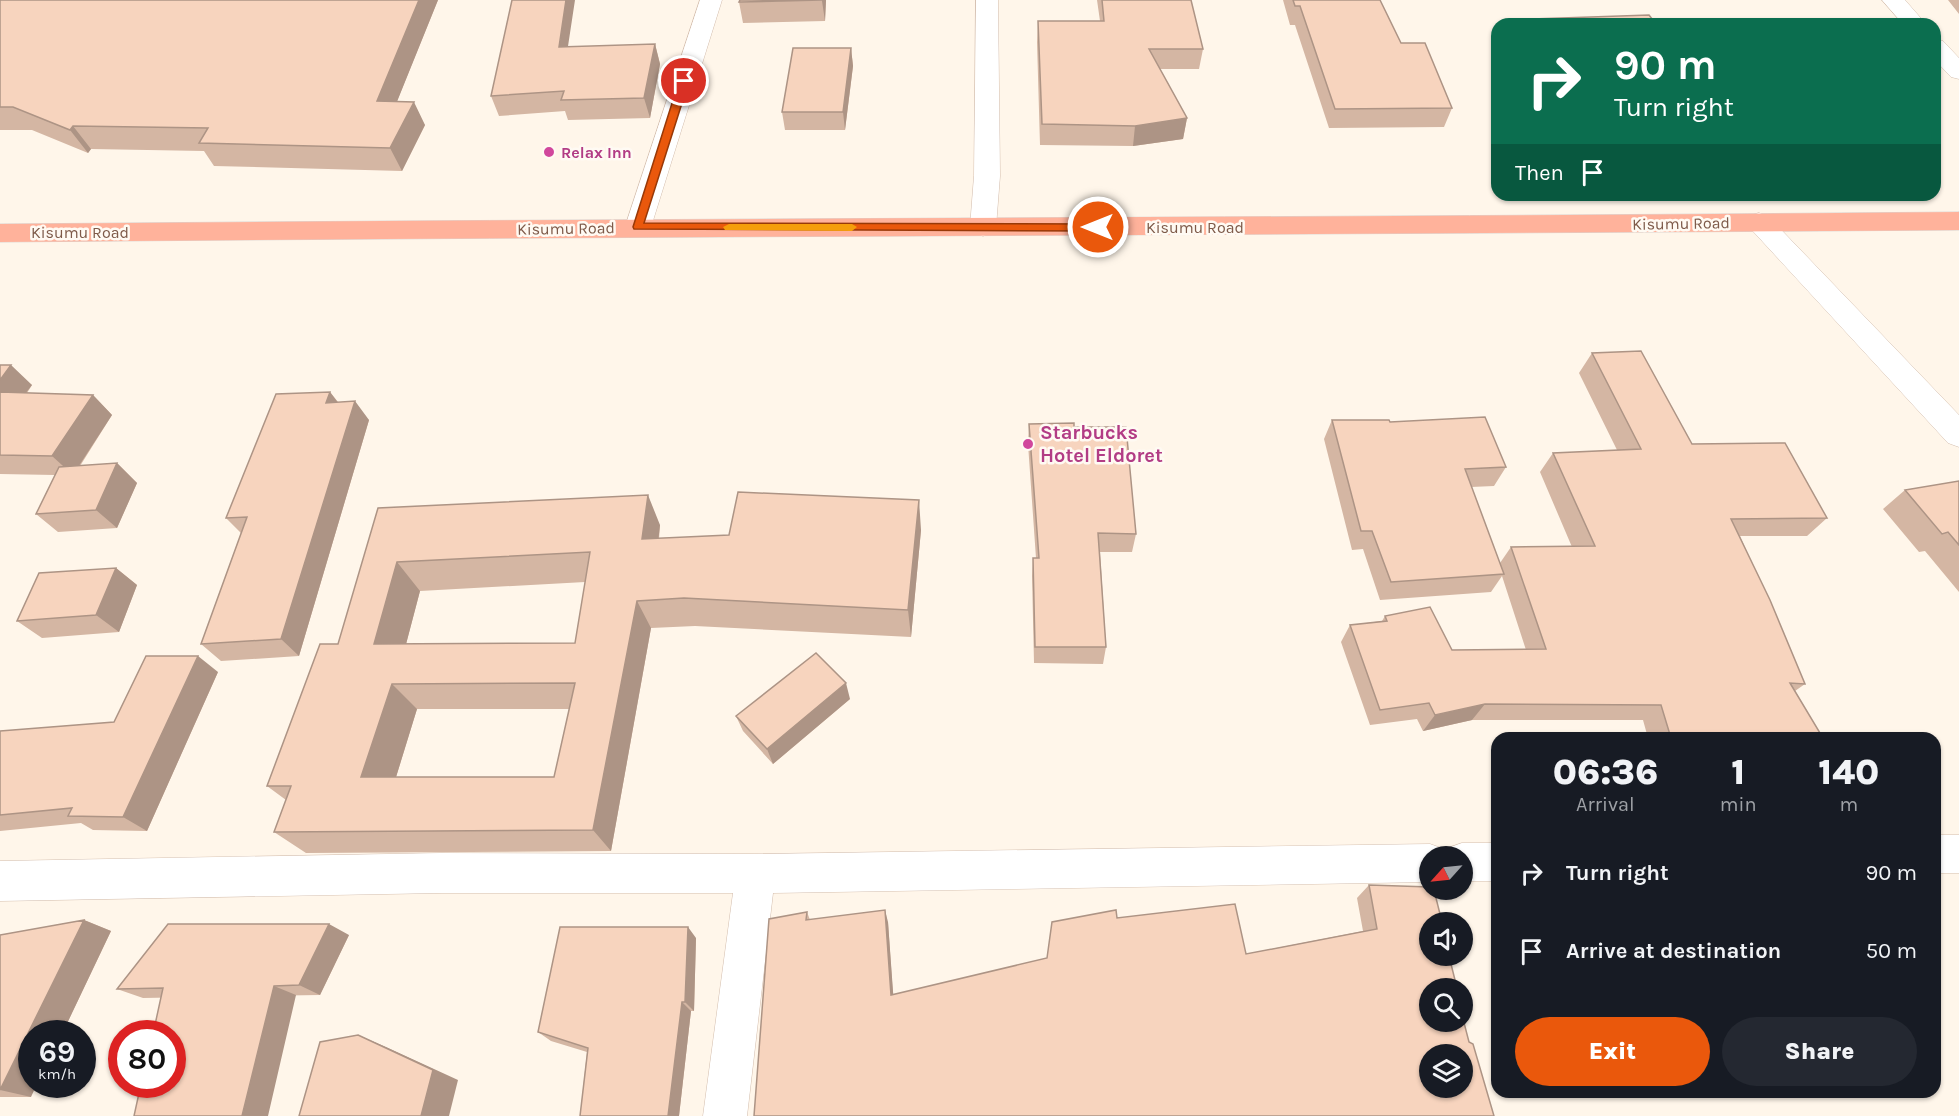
<!DOCTYPE html>
<style>
:root{--surface:#171b24;--page:#242831;--text:#f1f3f6;--muted:#9ea1a6;--accent:#ea580c}
body{margin:0;font-family:Karla,sans-serif;background:var(--page);color:var(--text);height:100vh;display:flex;flex-direction:column;font-size:22px;white-space:nowrap}
*{box-sizing:border-box;margin:0}
p{font-size:20px;color:var(--muted)}
.icon{flex:none;width:33px;height:33px;fill:none;stroke:currentColor;stroke-width:2;stroke-linecap:round;stroke-linejoin:round}
.map{position:relative;flex:1;overflow:hidden}
.side{position:absolute;left:1491px;top:732px;width:450px;height:366px;display:flex;flex-direction:column;background:var(--surface);border-radius:18px;box-shadow:0 2px 4px #0004}
.side>*{flex:none}
.top-card{position:absolute;left:1491px;top:18px;width:450px;height:183px;border-radius:18px;box-shadow:0 2px 4px #0004;background:#0b6e4f;color:#fff;overflow:hidden}
.needle{width:39px;rotate:243deg}
.fabs{position:absolute;left:1419px;top:846px;display:grid;gap:12px}
.fabs a{display:grid;place-items:center;width:54px;height:54px;border-radius:50%;background:var(--surface);box-shadow:0 2px 4px #0004;font-size:30px}
.speed{position:absolute;left:18px;top:1020px;display:flex;gap:12px;font-size:30px;font-weight:700;text-align:center}
.speed>*{display:grid;place-content:center;width:78px;height:78px;border-radius:50%;background:var(--surface);box-shadow:0 2px 4px #0004;line-height:1}
.speed small{font-size:15px;font-weight:400}
.speed .limit{border:9px solid #d22;background:#fff;color:#111}
.pin{position:absolute;display:grid;place-items:center;width:51px;height:51px;color:#fff;margin:-26px;border:3px solid #fff;border-radius:50%;box-shadow:0 2px 6px #0007}
.me{position:absolute;width:66px;margin:-33px;rotate:270deg;stroke-linejoin:round;filter:drop-shadow(0 0 4px #0008)}
.turn{display:flex;align-items:center;gap:21px;height:126px;padding:0 24px;font-size:27px}
.turn .icon{width:78px;height:78px;stroke-width:2.5}
.turn b{display:block;font-size:42px;line-height:51px}
.then{display:flex;align-items:center;height:57px;padding:0 24px;background:#0003;gap:12px;font-size:22px}
.eta{display:flex;justify-content:space-evenly;align-items:center;height:102px;text-align:center}
.eta b{font-size:36px;font-weight:800;line-height:42px}
.button{display:flex;gap:12px;margin-top:auto;padding:12px 24px}
.button a{flex:1;height:69px;border-radius:36px;background:var(--accent);color:#fff;font-size:24px;font-weight:800;line-height:69px;text-align:center}
.button a+a{background:var(--page);color:var(--text)}
ul{padding:0;list-style:none}
li{display:flex;align-items:center;gap:18px;height:78px;padding:0 24px}
li div{flex:1}
li b{display:block;font-size:22px}
li em{font-style:normal}
.map>svg:first-child{display:block}
</style>
<div class="map">
<svg width="1959" height="1116" viewBox="0 0 1959 1116">
<rect width="100%" height="100%" fill="#fff6ea"/>
<g fill="none" stroke-linecap="round" stroke-linejoin="round">
<defs>
<path id="minor" d="M 700,0 L 722,0 L 651,227 L 647,233 L 638,236 L 629,233 L 625,227 Z
M 976,0 L 998,0 L 1000,176 L 996,227 L 992,233 L 983,236 L 974,233 L 970,227 L 974,176 Z
M 1882,0 L 1905,0 L 1926,24 L 1903,24 Z
M 1935,39 L 1943,41 L 1959,58 L 1959,79 L 1951,77 L 1935,60 Z
M 1759,213 L 1768,216 L 1959,415 L 1959,447 L 1948,443 L 1750,228 L 1746,222 L 1750,216 Z
M 1935,835 L 1959,835 L 1959,873 L 1935,873 Z
M 1462,843 L 1497,843 L 1497,881 L 1462,881 L 1462,856 L 1430,856 L 1430,882 L 773,893 L 747,1116 L 703,1116 L 733,893 L 441,893 L 0,901 L 0,861 L 441,853 L 755,854 L 1430,844 L 1444,849 L 1446,854 L 1448,848 Z"/>
<path id="highway" d="M 1959,212 L 1959,230 C 1306,235 653,236 0,242 L 0,224 C 653,218 1306,218 1959,212 Z"/>
</defs>
<use href="#minor" stroke="#d3bdad" stroke-width="1"/>
<use href="#highway" stroke="#ddd4d0" stroke-width="1"/>
<use href="#minor" fill="#fff" fill-rule="evenodd"/>
<use href="#highway" fill="#ffb29b" fill-rule="evenodd"/>
</g>
<path fill="#d4b6a3" fill-rule="evenodd" d="M 0,0 L 438,0 L 397,101 L 425,125 L 402,171 L 214,166 L 204,151 L 91,149 L 88,153 L 32,130 L 0,130 Z
M 826,0 L 825,21 L 743,23 L 739,2 Z
M 1097,0 L 1191,0 L 1203,49 L 1199,69 L 1160,69 L 1187,118 L 1183,139 L 1133,146 L 1040,145 L 1037,42 L 1038,21 L 1100,21 Z
M 1283,0 L 1380,0 L 1401,43 L 1452,108 L 1444,127 L 1329,128 L 1295,25 L 1290,25 Z
M 1948,0 L 1959,0 L 1959,14 Z
M 655,44 L 660,64 L 650,118 L 568,120 L 565,111 L 499,116 L 491,96 L 568,47 Z
M 851,48 L 853,66 L 845,130 L 785,130 L 782,112 Z
M 1592,353 L 1692,444 L 1827,518 L 1807,536 L 1740,536 L 1805,684 L 1795,691 L 1823,738 L 1648,738 L 1643,720 L 1472,720 L 1423,731 L 1417,719 L 1370,725 L 1341,642 L 1350,625 L 1382,621 L 1385,616 L 1452,650 L 1526,650 L 1502,576 L 1491,592 L 1380,600 L 1363,549 L 1352,550 L 1324,439 L 1332,420 L 1390,422 L 1506,467 L 1494,486 L 1471,487 L 1500,563 L 1511,547 L 1572,547 L 1540,472 L 1553,453 L 1617,450 L 1579,373 Z
M 0,365 L 32,385 L 27,393 L 93,395 L 112,415 L 80,466 L 117,463 L 137,483 L 117,528 L 58,532 L 36,514 L 55,475 L 0,474 Z
M 330,392 L 338,402 L 369,420 L 299,656 L 221,661 L 201,644 L 241,533 L 226,518 Z
M 1029,424 L 1074,427 L 1136,534 L 1132,552 L 1100,552 L 1106,647 L 1103,664 L 1034,663 L 1032,576 L 1033,558 L 1036,558 L 1028,444 Z
M 1959,481 L 1959,592 L 1925,551 L 1919,552 L 1883,509 L 1905,490 Z
M 378,508 L 660,525 L 659,539 L 921,530 L 911,637 L 695,626 L 651,628 L 611,851 L 306,853 L 274,832 L 286,800 L 267,786 L 338,644 ZM 585,582 L 575,643 L 406,644 L 420,591 ZM 417,709 L 569,709 L 554,777 L 396,777 Z
M 116,568 L 137,585 L 119,632 L 42,638 L 17,621 Z
M 218,672 L 147,831 L 93,830 L 81,823 L 0,831 L 0,731 L 114,722 Z
M 850,699 L 773,764 L 743,731 L 736,716 Z
M 1369,885 L 1442,922 L 754,1116 L 807,912 L 810,920 L 888,922 L 893,995 L 1047,958 L 1052,922 L 1117,918 L 1246,954 L 1363,931 L 1357,898 Z
M 84,920 L 111,931 L 62,1034 L 32,1034 L 31,1097 L 0,1097 L 0,935 Z
M 349,935 L 320,995 L 143,998 L 117,989 Z
M 696,938 L 694,1011 L 691,1011 L 679,1116 L 580,1116 L 587,1052 L 551,1041 L 538,1032 Z"/>
<path fill="#ad9485" d="M 419,0 L 438,0 L 388,124 L 377,101 Z
M 566,0 L 575,0 L 565,66 L 559,47 Z
M 822,0 L 826,0 L 825,21 L 822,1 Z
M 655,44 L 660,64 L 650,118 L 644,98 Z
M 851,48 L 853,66 L 845,130 L 843,112 Z
M 414,102 L 425,125 L 402,171 L 390,148 Z
M 1187,118 L 1183,139 L 1133,146 L 1135,126 Z
M 73,126 L 91,149 L 88,153 L 70,130 Z
M 11,365 L 32,385 L 12,411 L 0,400 L 0,380 Z
M 330,392 L 345,412 L 326,403 Z
M 93,395 L 112,415 L 73,475 L 52,456 Z
M 355,401 L 369,420 L 299,656 L 281,639 Z
M 117,463 L 137,483 L 117,528 L 96,510 Z
M 648,495 L 660,525 L 655,569 L 642,539 Z
M 919,500 L 921,530 L 911,637 L 908,610 Z
M 397,562 L 420,591 L 399,671 L 374,644 Z
M 116,568 L 137,585 L 119,632 L 96,615 Z
M 637,601 L 651,628 L 611,851 L 593,830 Z
M 198,656 L 218,672 L 147,831 L 123,817 Z
M 846,683 L 850,699 L 773,764 L 767,749 Z
M 392,684 L 417,709 L 389,800 L 361,777 Z
M 1485,704 L 1472,720 L 1423,731 L 1435,715 Z
M 885,910 L 888,922 L 894,1005 L 891,995 Z
M 84,920 L 111,931 L 62,1034 L 32,1034 L 32,1084 L 37,1084 L 31,1097 L 0,1090 Z
M 329,924 L 349,935 L 320,995 L 299,985 Z
M 688,927 L 696,938 L 694,1011 L 685,1002 Z
M 274,986 L 296,995 L 268,1116 L 242,1116 Z
M 682,1002 L 691,1011 L 679,1116 L 668,1116 Z
M 358,1035 L 386,1047 L 458,1080 L 449,1116 L 421,1116 Z"/>
<path fill="#f7d4be" stroke="#ad9485" stroke-width="1.5" fill-rule="evenodd" d="M 0,0 L 419,0 L 377,101 L 414,102 L 390,148 L 199,143 L 208,128 L 73,126 L 70,130 L 13,107 L 0,107 Z
M 512,0 L 566,0 L 559,47 L 655,44 L 644,98 L 561,100 L 564,91 L 491,96 Z
M 740,0 L 822,0 L 739,2 Z
M 1102,0 L 1191,0 L 1203,49 L 1149,49 L 1187,118 L 1135,126 L 1042,124 L 1038,21 L 1104,21 Z
M 1293,0 L 1380,0 L 1401,43 L 1425,43 L 1452,108 L 1335,109 L 1300,6 L 1295,6 Z
M 1649,15 L 1656,24 L 1536,24 L 1533,19 Z
M 793,48 L 851,48 L 843,112 L 782,112 Z
M 1641,351 L 1692,444 L 1785,443 L 1827,518 L 1731,519 L 1770,600 L 1805,684 L 1790,683 L 1823,738 L 1671,738 L 1661,705 L 1485,704 L 1435,715 L 1429,703 L 1380,710 L 1350,625 L 1387,621 L 1385,616 L 1430,607 L 1452,650 L 1546,649 L 1511,547 L 1595,546 L 1553,453 L 1641,449 L 1592,353 Z
M 0,365 L 11,365 L 0,380 Z
M 0,392 L 93,395 L 52,456 L 0,455 Z
M 330,392 L 326,403 L 355,401 L 281,639 L 201,644 L 247,517 L 226,518 L 276,394 Z
M 1485,417 L 1506,467 L 1465,469 L 1504,574 L 1391,582 L 1372,531 L 1361,531 L 1332,420 L 1389,420 L 1390,422 Z
M 1074,423 L 1074,427 L 1126,427 L 1136,534 L 1098,533 L 1106,647 L 1035,647 L 1033,558 L 1039,558 L 1029,424 Z
M 117,463 L 96,510 L 36,514 L 59,467 Z
M 1959,481 L 1959,545 L 1948,532 L 1942,534 L 1905,490 Z
M 738,492 L 919,500 L 908,610 L 684,598 L 637,601 L 593,830 L 274,832 L 291,786 L 267,786 L 320,644 L 338,644 L 378,508 L 648,495 L 642,539 L 729,535 ZM 590,552 L 575,643 L 374,644 L 397,562 ZM 575,683 L 554,777 L 361,777 L 392,684 Z
M 116,568 L 96,615 L 17,621 L 39,573 Z
M 816,653 L 846,683 L 767,749 L 736,716 Z
M 146,656 L 198,656 L 123,817 L 68,816 L 72,808 L 0,815 L 0,731 L 114,722 Z
M 1369,885 L 1430,887 L 1430,890 L 1434,890 L 1442,922 L 1430,922 L 1430,956 L 1449,956 L 1457,988 L 1430,988 L 1430,1022 L 1462,1022 L 1462,1015 L 1469,1042 L 1473,1044 L 1494,1116 L 754,1116 L 769,919 L 807,912 L 806,920 L 885,910 L 891,995 L 1047,958 L 1052,922 L 1116,910 L 1117,918 L 1235,904 L 1246,954 L 1377,929 ZM 1430,1054 L 1462,1054 L 1462,1088 L 1430,1088 Z
M 84,920 L 0,1090 L 0,935 Z
M 168,924 L 329,924 L 299,985 L 274,986 L 242,1116 L 134,1116 L 141,1084 L 172,1084 L 172,1034 L 153,1034 L 163,988 L 117,989 Z
M 560,927 L 688,927 L 685,1002 L 682,1002 L 668,1116 L 580,1116 L 588,1048 L 538,1032 Z
M 358,1035 L 433,1070 L 421,1116 L 299,1116 L 320,1042 Z"/>
<path fill="#ea580c" stroke="#983908" stroke-width="1.5" d="M 684,78 L 689,81 L 644,223 L 1098,224 L 1103,227 L 1098,231 L 634,229 L 633,227 L 679,81 Z"/>
<path fill="#f59e0b" d="M 729,224 L 852,224 L 857,227 L 852,231 L 725,230 L 723,227 Z"/>
<g fill="#d1479c" stroke="#fffaf3" stroke-width="2">
<circle cx="549" cy="152" r="6"/>
<circle cx="1028" cy="444" r="6"/>
</g>
<g text-anchor="middle" stroke-width="5" stroke-linejoin="round" paint-order="stroke">
<g font-size="16" font-weight="bold" fill="#b23c85" stroke="#fffaf3" text-anchor="start">
<text x="561" y="158">Relax Inn</text>
</g>
<g font-size="16" fill="#7e5a49" stroke="#fffaf3">
<text transform="translate(1681 223) rotate(-1)" y="6">Kisumu Road</text>
<text x="1195" y="233">Kisumu Road</text>
<text transform="translate(566 228) rotate(-1)" y="6">Kisumu Road</text>
<text x="80" y="238">Kisumu Road</text>
</g>
<g font-size="20" font-weight="bold" fill="#b23c85" stroke="#fffaf3" text-anchor="start">
<text x="1040" y="439">Starbucks<tspan x="1040" dy="23">Hotel Eldoret</tspan></text>
</g>
</g>
</svg>
<div class="fabs">
<a><svg class="needle" viewBox="-14 -14 28 28"><path d="M0-13l5 13h-10z" fill="#e53935"/><path d="M0 13l5-13h-10z" fill="#9ea1a6"/></svg></a>
<a><svg class="icon" aria-label="sound" viewBox="0 0 24 24"><path d="M4 9h4l5-4v14l-5-4H4zM17 9q2 3 0 6"/></svg></a>
<a><svg class="icon" aria-label="search" viewBox="0 0 24 24"><circle cx="10" cy="10" r="6"/><path d="M15 15l6 6"/></svg></a>
<a><svg class="icon" aria-label="layers" viewBox="0 0 24 24"><path d="M12 4l9 5-9 5-9-5zM3 14l9 5 9-5"/></svg></a>
</div>
<div class="speed"><div>69<small>km/h</small></div><div class="limit">80</div></div>
<div class="pin" style="left:684px;top:81px;background:#d93025"><svg class="icon" aria-label="arrive" viewBox="0 0 24 24"><path d="M6 21V4h12l-3 4 3 4H6"/></svg></div>
<svg class="me" style="left:1098px;top:227px" viewBox="-20 -20 40 40"><circle r="17" fill="#ea580c" stroke="#fff" stroke-width="3"/><path d="M0-11L8 9 0 5-8 9z" fill="#fff"/></svg>
<div class="top-card">
<div class="turn"><svg class="icon" aria-label="right" viewBox="0 0 24 24"><path d="M7 20v-9h11M14 6l5 5-5 5"/></svg><div><b>90 m</b>Turn right</div></div>
<div class="then">Then<svg class="icon" aria-label="arrive" viewBox="0 0 24 24"><path d="M6 21V4h12l-3 4 3 4H6"/></svg></div>
</div>
<section class="side">
<div class="eta">
<div><b>06:36</b><p>Arrival</p></div>
<div><b>1</b><p>min</p></div>
<div><b>140</b><p>m</p></div>
</div>
<ul>
<li><svg class="icon" aria-label="right" viewBox="0 0 24 24"><path d="M7 20v-9h11M14 6l5 5-5 5"/></svg><div><b>Turn right</b></div><em>90 m</em></li>
<li><svg class="icon" aria-label="arrive" viewBox="0 0 24 24"><path d="M6 21V4h12l-3 4 3 4H6"/></svg><div><b>Arrive at destination</b></div><em>50 m</em></li>
</ul>
<div class="button"><a>Exit</a><a>Share</a></div>
</section>
</div>
